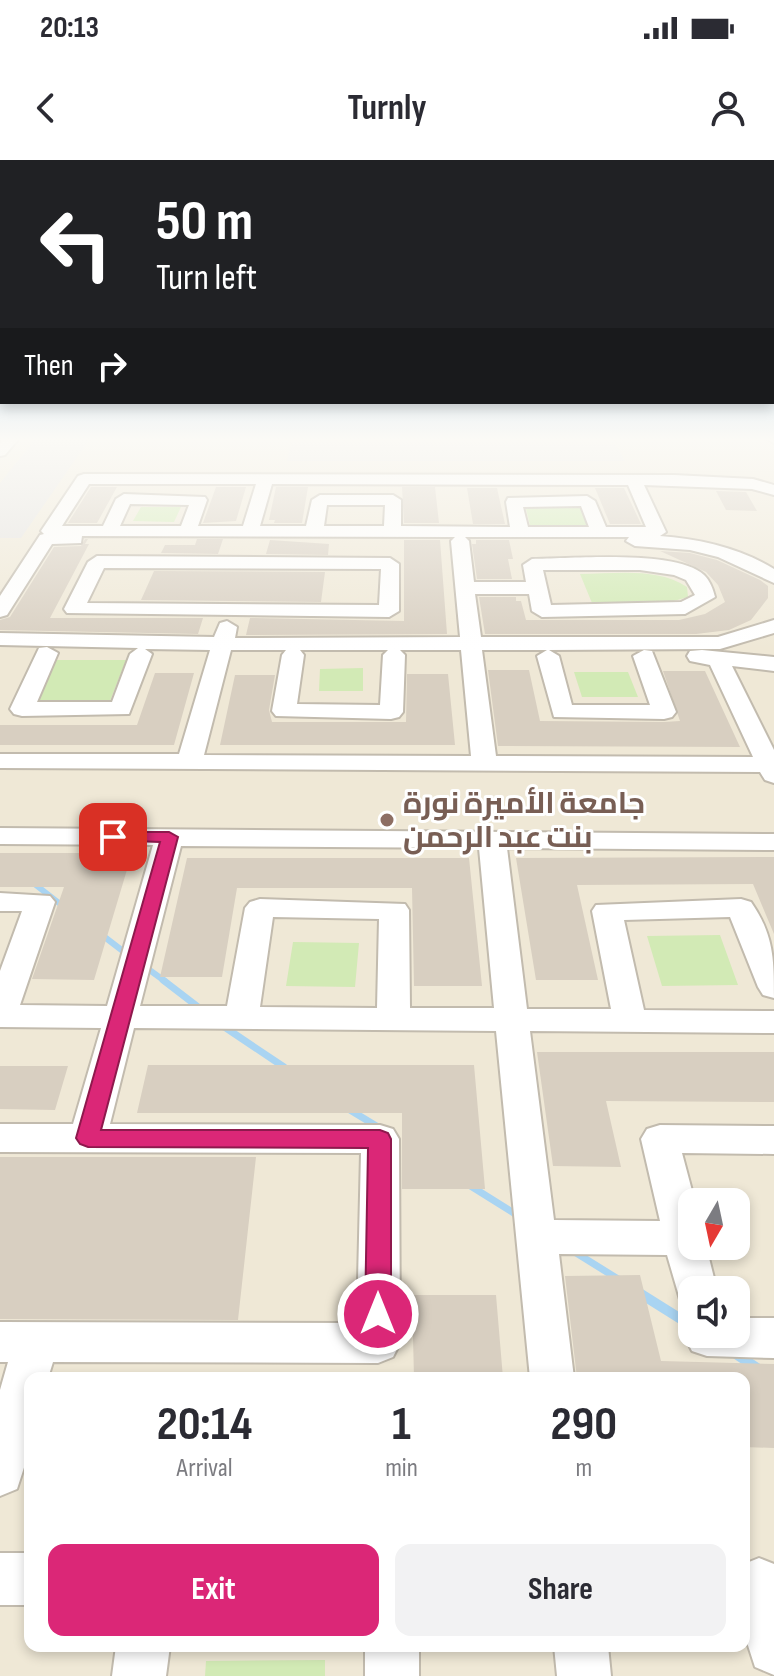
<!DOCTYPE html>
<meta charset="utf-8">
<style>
:root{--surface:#fff;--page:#f2f2f3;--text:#2b2b33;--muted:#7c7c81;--accent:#db2777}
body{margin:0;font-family:"Sofia Sans Condensed",Cairo,sans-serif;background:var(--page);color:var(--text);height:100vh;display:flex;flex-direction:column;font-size:30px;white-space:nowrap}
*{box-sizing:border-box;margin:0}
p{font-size:26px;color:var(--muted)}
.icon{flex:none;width:44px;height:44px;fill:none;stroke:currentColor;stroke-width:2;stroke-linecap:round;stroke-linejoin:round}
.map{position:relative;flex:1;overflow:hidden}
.panel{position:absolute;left:24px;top:1212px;width:726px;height:280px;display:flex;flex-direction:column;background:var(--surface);border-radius:16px;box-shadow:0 4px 12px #0003}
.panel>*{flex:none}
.guide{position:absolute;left:0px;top:0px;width:774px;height:244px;box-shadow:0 4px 12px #0003;background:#202124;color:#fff;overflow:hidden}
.needle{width:52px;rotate:189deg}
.controls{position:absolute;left:678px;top:1028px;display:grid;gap:16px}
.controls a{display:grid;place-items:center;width:72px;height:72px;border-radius:16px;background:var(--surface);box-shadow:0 4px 12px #0003;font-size:40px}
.pin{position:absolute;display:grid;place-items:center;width:68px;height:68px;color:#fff;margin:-34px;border-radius:16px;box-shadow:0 4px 12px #0006}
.me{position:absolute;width:88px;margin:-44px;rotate:0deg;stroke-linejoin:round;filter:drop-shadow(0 0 6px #0008)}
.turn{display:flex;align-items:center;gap:28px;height:168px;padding:0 24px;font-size:36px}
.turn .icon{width:104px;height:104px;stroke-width:2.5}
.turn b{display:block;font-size:56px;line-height:68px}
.then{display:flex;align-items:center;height:76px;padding:0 24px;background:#0003;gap:16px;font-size:30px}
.eta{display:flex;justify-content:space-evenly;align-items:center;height:136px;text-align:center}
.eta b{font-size:48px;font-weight:700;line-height:56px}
.cta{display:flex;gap:16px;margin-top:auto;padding:16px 24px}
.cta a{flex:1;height:92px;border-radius:16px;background:var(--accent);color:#fff;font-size:32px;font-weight:700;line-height:92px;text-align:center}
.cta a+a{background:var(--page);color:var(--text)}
.status{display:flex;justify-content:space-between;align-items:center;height:56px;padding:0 40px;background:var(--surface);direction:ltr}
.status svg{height:22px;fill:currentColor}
header{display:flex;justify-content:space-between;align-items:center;height:104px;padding:0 24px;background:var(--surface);font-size:36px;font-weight:700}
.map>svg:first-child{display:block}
</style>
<div class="status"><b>20:13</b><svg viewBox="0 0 49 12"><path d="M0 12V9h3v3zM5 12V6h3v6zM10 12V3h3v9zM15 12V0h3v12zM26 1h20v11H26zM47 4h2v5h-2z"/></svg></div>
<header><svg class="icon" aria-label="back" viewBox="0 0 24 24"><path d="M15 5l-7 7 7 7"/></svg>Turnly<svg class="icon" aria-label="person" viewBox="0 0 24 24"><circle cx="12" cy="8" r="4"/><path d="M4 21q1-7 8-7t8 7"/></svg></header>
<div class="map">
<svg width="774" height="1516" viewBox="0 0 774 1516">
<rect width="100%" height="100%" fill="#f6f3ec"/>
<path fill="#efe8d6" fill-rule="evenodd" d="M 0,277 L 774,277 L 774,1516 L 0,1516 ZM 692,1042 L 736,1042 L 736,1086 L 692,1086 ZM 692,1130 L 736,1130 L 736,1174 L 692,1174 ZM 30,1218 L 744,1218 L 744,1486 L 30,1486 Z"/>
<path fill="#d2eab5" d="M 525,345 L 580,346 L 588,369 L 531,369 Z
M 141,347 L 181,347 L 174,362 L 133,361 Z
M 580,414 C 615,414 657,407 687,427 L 688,437 L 663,444 L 592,443 Z
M 56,500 L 126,500 L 110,541 L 35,541 Z
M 363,508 L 363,531 L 319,531 L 320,509 Z
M 574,512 L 628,512 L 638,537 L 582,537 Z
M 720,775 L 738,825 L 662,826 L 647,776 Z
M 293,782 L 359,783 L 355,827 L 286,826 Z
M 325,1500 L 325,1516 L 205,1516 L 206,1501 Z"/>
<path fill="#e5e3e0" d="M 37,277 L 91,277 L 21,378 L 0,378 L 0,323 Z
M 291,283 L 616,284 L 625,301 L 287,301 Z"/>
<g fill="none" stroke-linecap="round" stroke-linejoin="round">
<path stroke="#a9d4f2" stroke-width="6" d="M 32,722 L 64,747
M 102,775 L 128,795
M 144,806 L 166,822"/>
<path stroke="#a9d4f2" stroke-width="7" d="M 163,820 L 202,850
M 220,864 L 284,907
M 350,950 L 378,967
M 469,1025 L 520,1057
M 573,1091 L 618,1119"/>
<path stroke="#a9d4f2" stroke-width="10" d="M 641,1134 L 692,1166
M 736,1194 L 757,1208"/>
</g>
<path fill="#d8cfc1" d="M 91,327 L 117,327 L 97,363 L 68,363 Z
M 216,327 L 246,327 L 236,361 L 203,363 Z
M 276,327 L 308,327 L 302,363 L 274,363 L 275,360 L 269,360 Z
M 402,327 L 435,327 L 439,363 L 404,363 Z
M 467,328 L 497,328 L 505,364 L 473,364 Z
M 595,328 L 624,328 L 641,364 L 610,364 Z
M 716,331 L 746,332 L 757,351 L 726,350 Z
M 85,379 L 88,379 L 85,384 L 89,384 L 50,458 L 203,458 L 198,474 L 0,470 L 0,460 L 10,457 L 54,387 L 81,386 Z
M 197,379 L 223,379 L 218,394 L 161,393 L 165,385 L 195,385 Z
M 270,380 L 329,384 L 328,395 L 266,394 Z
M 404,380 L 440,380 L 447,474 L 246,475 L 250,458 L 404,461 Z
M 476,380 L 509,380 L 513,399 L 508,399 L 512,419 L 477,419 L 472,384 L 476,384 Z
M 660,391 L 690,393 L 717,400 L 760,420 L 768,426 L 768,438 L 751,460 L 729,470 L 696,474 L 485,474 L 479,437 L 516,437 L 516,441 L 521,441 L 526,460 L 679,460 L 705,454 L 725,442 L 718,425 L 706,412 Z
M 154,411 L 325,412 L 321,442 L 141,440 Z
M 488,510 L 529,510 L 540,561 L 664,562 L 680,561 L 663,511 L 705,511 L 740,587 L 498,586 Z
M 155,513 L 194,513 L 174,585 L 0,585 L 0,565 L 137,565 Z
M 407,514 L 448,514 L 455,585 L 220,585 L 235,515 L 275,515 L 269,550 L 272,562 L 406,562 Z
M 0,693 L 132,693 L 94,820 L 32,819 L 64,727 L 0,727 Z
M 774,697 L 774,774 L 753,724 L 577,725 L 598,820 L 536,820 L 516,698 Z
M 187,698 L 469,698 L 482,826 L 414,826 L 412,728 L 237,728 L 222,817 L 160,817 Z
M 537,892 L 774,892 L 774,942 L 606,941 L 621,1007 L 553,1006 Z
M 148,905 L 474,905 L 485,1029 L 402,1029 L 402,953 L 137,953 Z
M 0,906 L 68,906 L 55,950 L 0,949 Z
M 0,997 L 256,997 L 238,1160 L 0,1159 Z
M 640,1115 L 661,1201 L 774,1204 L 774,1288 L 744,1287 L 744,1218 L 577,1218 L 565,1116 Z
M 412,1135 L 496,1135 L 503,1218 L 414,1218 Z"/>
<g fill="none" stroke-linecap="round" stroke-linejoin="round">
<defs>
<path id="minor" d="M 5,277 L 20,277 L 5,295 L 0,296 L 0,283 Z
M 764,277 L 774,277 L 774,283 Z
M 84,314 L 674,315 L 753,319 L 774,325 L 774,335 L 752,329 L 644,325 L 666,372 L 660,376 C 700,379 740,388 774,409 L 774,423 L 718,397 L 690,390 L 635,386 L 626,381 L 629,377 L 465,377 L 469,381 L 474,422 L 526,422 L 523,405 L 532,399 C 570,399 676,389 704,415 C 710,421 713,429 715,437 L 685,454 L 542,457 L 532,451 L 529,434 L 475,434 L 481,477 L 718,477 L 774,460 L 774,473 L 720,489 L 549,490 L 559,496 L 572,545 L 650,545 L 633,496 L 644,490 L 652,491 L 676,552 L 672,557 L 664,559 L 554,557 L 537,496 L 547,490 L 482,490 L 496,596 L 753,597 L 710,505 L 690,501 L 687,496 L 690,491 L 702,490 L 774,497 L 774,511 L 732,506 L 774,590 L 774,623 L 765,620 L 760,612 L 0,608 L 0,594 L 179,594 L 210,490 L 145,489 L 152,494 L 129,554 L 22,556 L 14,554 L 10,549 L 39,488 L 47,487 L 58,493 L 37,542 L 112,542 L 130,494 L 138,488 L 0,485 L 0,473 L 214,477 L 220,463 L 227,461 L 237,467 L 235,478 L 460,477 L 451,381 L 455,377 L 82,376 L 81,383 L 52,384 L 7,455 L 0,457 L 0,436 L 40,375 L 44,374 L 41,371 L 78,316 ZM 89,324 L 256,324 L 243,366 L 198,366 L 207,340 L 205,337 L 124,334 L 116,339 L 103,366 L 62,366 ZM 272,324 L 628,325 L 646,367 L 606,367 L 595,341 L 587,336 L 508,338 L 506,342 L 510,367 L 401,366 L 401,340 L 393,335 L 320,335 L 312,340 L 306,366 L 260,366 ZM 130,344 L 189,345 L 181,366 L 120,366 ZM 327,345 L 385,345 L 384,366 L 324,366 ZM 581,346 L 589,367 L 528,367 L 523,347 ZM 543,410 L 640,410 L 674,415 L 686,420 L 695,435 L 681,442 L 551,445 ZM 231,490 L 286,490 L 282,495 L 272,551 L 276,556 L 391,559 L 399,557 L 403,552 L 405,495 L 400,490 L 461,490 L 471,596 L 204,595 ZM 300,490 L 388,490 L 383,495 L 380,545 L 297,544 L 304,495 Z
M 97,396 L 390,398 L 399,404 L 399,451 L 389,457 L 67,453 L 64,449 L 88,402 ZM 104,408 L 381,409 L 379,445 L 87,443 Z
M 0,668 L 774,674 L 774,690 L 507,688 L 527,849 L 611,849 L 592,751 L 596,745 L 741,739 L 751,742 C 774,775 774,800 774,838 L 763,835 L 758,827 L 730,757 L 624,760 L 644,850 L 774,851 L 774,873 L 530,871 L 554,1060 L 660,1061 L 641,979 L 647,969 L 660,965 L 774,966 L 774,994 L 682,993 L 695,1042 L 692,1042 L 692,1086 L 706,1086 L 717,1130 L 692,1130 L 692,1147 L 681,1143 L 667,1095 L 559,1094 L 574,1218 L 530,1218 L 496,871 L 134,868 L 110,964 L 380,965 L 393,969 L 399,979 L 400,1183 L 393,1197 L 378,1203 L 53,1202 L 48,1218 L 30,1218 L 30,1289 L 17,1329 L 0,1336 L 0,1230 L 8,1202 L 0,1202 L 0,1162 L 357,1163 L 361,993 L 0,992 L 0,964 L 73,964 L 101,868 L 0,867 L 0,811 L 22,751 L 0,751 L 0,733 L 50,736 L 55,742 L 20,845 L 107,846 L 153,685 L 0,684 ZM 181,686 L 479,688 L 494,848 L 410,848 L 409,750 L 405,744 L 260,739 L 250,742 L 245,748 L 227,846 L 140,846 ZM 273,757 L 379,759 L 377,848 L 260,847 Z
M 736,1158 L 774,1158 L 774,1198 L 707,1196 L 692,1191 L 685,1177 L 692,1160 L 692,1174 L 736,1174 Z
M 0,1393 L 30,1393 L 30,1445 L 0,1445 Z
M 759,1398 L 774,1404 L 774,1515 L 755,1507 L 744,1473 L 744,1404 Z
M 116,1486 L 170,1486 L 166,1516 L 112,1516 Z
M 365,1486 L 419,1486 L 419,1516 L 365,1516 Z
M 554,1486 L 608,1486 L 611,1516 L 557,1516 Z"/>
</defs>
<use href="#minor" stroke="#c2bbae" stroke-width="4"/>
<use href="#minor" fill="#fff" fill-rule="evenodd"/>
</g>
<linearGradient id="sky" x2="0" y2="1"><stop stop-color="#8fc1ec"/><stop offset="0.57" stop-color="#fbfaf6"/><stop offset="1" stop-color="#fbfaf6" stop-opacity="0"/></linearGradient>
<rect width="774" height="490" fill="url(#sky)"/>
<path fill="#db2777" stroke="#8e194d" stroke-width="2" d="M 113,672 L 169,672 L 178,677 L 101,970 L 380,970 L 388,973 L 391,979 L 391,1154 L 388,1162 L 378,1165 L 369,1162 L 365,1154 L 368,988 L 88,987 L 80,984 L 76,978 L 160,682 L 107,680 L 104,677 Z"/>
<circle fill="#8d6e63" stroke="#fff" stroke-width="3" cx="387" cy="660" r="8"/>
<g text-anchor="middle" stroke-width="6" stroke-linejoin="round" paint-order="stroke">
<g font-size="30" font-weight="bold" fill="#785e54" stroke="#fff" text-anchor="start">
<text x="403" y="653">جامعة الأميرة نورة<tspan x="403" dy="34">بنت عبد الرحمن</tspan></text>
</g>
</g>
</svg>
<div class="controls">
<a><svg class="needle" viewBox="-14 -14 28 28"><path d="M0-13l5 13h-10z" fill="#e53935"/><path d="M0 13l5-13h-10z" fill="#7c7c81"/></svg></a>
<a><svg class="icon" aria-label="sound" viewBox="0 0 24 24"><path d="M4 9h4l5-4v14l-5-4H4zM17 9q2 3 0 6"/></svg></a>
</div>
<div class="pin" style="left:113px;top:677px;background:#d93025"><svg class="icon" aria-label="arrive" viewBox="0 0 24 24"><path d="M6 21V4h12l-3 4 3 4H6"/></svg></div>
<svg class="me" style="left:378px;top:1154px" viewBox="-20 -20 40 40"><circle r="17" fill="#db2777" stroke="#fff" stroke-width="3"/><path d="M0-11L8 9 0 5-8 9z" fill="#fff"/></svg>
<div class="guide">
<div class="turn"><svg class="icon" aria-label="left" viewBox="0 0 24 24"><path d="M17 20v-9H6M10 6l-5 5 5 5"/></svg><div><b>50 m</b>Turn left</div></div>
<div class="then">Then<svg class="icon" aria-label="right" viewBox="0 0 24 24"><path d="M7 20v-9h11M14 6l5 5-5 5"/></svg></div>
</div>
<section class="panel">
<div class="eta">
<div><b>20:14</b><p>Arrival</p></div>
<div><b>1</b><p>min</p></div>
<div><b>290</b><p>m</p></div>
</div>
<div class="cta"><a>Exit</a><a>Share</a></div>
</section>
</div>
